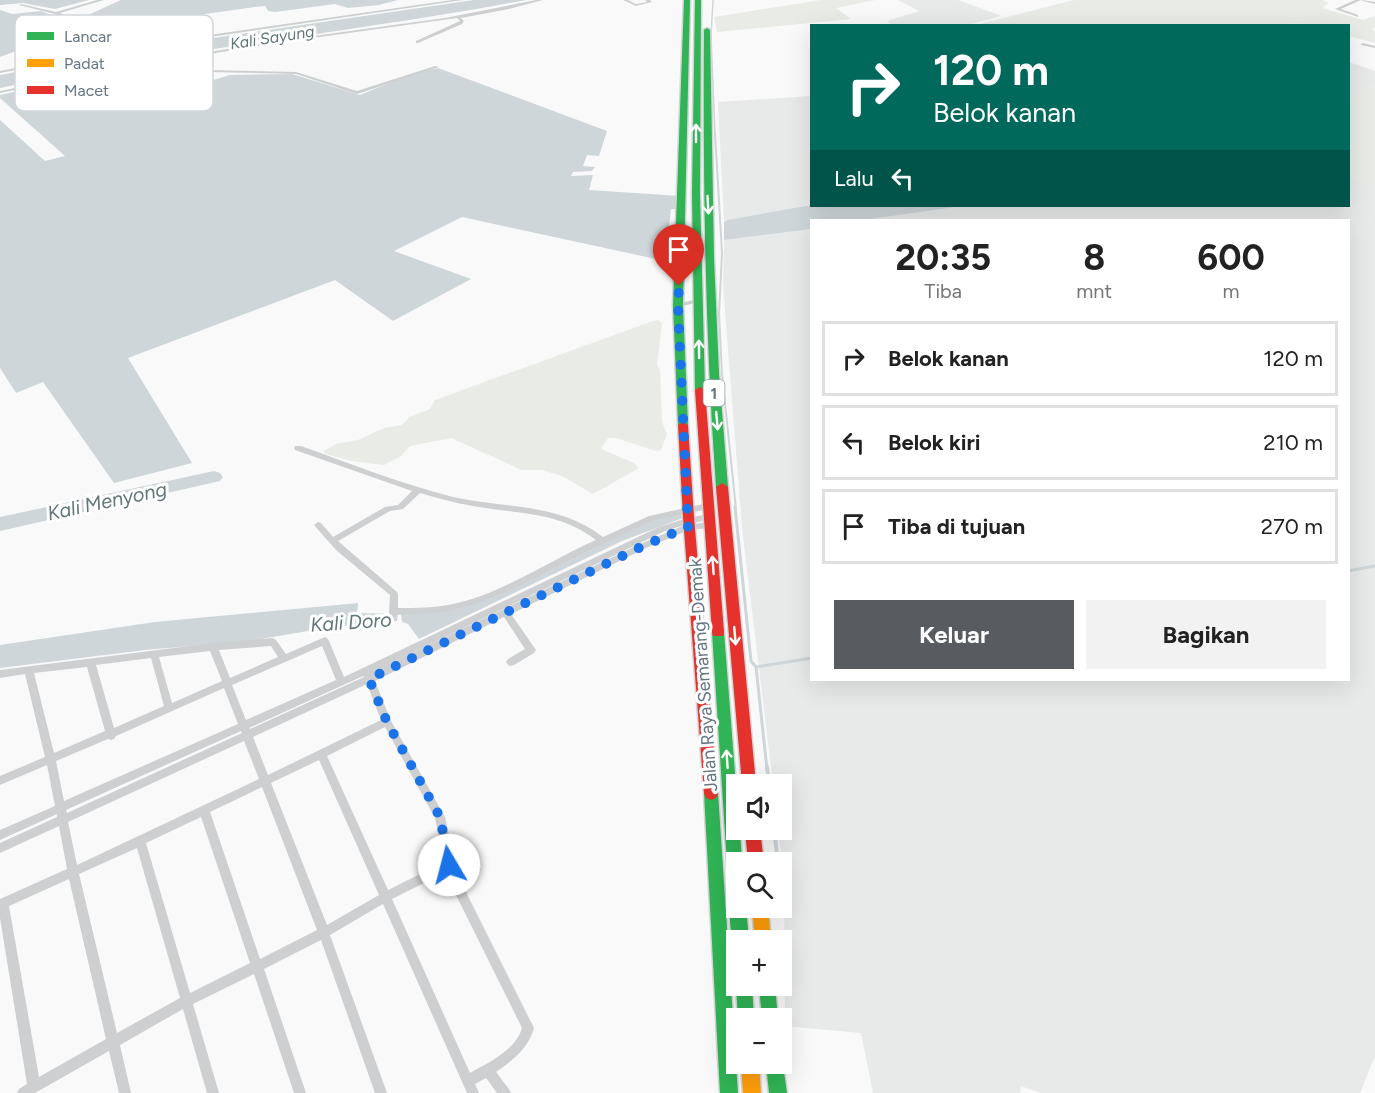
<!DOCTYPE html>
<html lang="id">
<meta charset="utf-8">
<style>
:root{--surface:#fff;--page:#f2f2f2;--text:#222;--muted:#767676;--line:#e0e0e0;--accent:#585c60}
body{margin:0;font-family:Figtree,sans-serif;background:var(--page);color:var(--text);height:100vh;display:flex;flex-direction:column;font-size:22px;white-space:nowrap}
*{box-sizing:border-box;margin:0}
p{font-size:20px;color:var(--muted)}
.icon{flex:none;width:33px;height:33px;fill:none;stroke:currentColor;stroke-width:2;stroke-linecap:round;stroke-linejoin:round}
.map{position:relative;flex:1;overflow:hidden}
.drawer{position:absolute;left:810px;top:219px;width:540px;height:462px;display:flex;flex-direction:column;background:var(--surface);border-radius:0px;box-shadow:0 6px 24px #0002}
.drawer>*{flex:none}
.top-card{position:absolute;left:810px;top:24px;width:540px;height:183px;border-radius:0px;box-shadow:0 6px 24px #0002;background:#00695c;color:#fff;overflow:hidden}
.tools{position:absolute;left:726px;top:774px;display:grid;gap:12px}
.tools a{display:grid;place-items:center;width:66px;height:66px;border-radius:0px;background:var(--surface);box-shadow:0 6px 24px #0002;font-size:30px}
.pin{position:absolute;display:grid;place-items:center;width:51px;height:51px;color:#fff;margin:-62px -26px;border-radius:50% 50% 50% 0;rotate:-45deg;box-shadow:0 0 6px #0007}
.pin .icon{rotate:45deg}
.me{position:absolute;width:66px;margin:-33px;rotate:352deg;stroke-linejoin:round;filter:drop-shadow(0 0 4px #0008)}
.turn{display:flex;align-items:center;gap:21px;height:126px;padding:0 24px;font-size:27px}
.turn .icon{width:78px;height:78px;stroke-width:2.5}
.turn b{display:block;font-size:42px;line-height:51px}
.then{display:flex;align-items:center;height:57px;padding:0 24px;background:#0003;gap:12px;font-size:22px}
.eta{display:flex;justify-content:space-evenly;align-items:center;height:102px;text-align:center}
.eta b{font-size:36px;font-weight:700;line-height:42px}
.primary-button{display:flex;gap:12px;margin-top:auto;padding:12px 24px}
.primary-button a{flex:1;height:69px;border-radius:0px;background:var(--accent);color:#fff;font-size:24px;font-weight:700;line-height:69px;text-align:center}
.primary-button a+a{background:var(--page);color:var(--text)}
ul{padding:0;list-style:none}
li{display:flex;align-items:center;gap:18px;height:75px;margin:0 12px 9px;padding:0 12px;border:3px solid var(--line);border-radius:0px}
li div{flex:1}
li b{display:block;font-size:22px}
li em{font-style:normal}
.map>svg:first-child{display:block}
</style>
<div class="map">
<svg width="1375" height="1093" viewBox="0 0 1375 1093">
<rect width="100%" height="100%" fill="#f9f9f9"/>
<path fill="#e8e9e9" d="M 898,0 L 959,0 L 1001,16 L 968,25 L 891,25 L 887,21 L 919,11 Z
M 1349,62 L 1375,71 L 1375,84 L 1349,101 Z
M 811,96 L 811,205 L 724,222 L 718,102 Z
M 1349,175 L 1375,185 L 1375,1056 L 1360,1093 L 1040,1093 L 1021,1086 L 1020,1093 L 873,1093 L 861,1033 L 785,1026 L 784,873 L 778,830 L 782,830 L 782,784 L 773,784 L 742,528 L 723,285 L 724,240 L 811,229 L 812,680 L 1348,680 L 1348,220 L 864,220 L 963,206 L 1348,206 Z"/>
<path fill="#e8ebe6" d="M 821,0 L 875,0 L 836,8 L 851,19 L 717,32 L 714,17 Z
M 1074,0 L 1322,0 L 1329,3 L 1322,8 L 1363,20 L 1375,16 L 1375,27 L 1372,29 L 1375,32 L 1375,43 L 1349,36 L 1348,26 C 1330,26 1286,21 1272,26 L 976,25 Z
M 1375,84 L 1375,185 L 1349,175 L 1348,101 Z
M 653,321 L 658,320 L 662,323 L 657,365 L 660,370 L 662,422 L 667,434 L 661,450 L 656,451 L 616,438 L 608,438 L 601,449 L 634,463 L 639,468 L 593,494 L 562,476 L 542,470 L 522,470 L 451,438 L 410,446 L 400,457 L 384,465 L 352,461 L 325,454 L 324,451 L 336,444 L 358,440 L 384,428 L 402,425 L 410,417 L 430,409 L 435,400 Z"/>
<path fill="#ced6d9" d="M 0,0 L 89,0 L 55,9 L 23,3 L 0,5 Z
M 121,0 L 398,0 L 379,5 L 348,8 L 335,4 L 275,12 L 268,11 L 265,6 L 255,7 L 162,20 L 147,17 L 118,23 L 108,18 L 77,20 Z
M 474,0 L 526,0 C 351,33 174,49 0,88 L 0,75 L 145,48 Z
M 0,10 L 12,14 L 41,11 L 81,27 L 0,57 Z
M 187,67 L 198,70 L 188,76 L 193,78 L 201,75 L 213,80 L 230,75 L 292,74 L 360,95 L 409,75 L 438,68 L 607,131 L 599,156 L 587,155 L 583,166 L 595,167 L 592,171 L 573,172 L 571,176 L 593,175 L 589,190 L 680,196 L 679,209 L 671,209 L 665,261 L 462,217 L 394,251 L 471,279 L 393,321 L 335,280 L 128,358 L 192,463 L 114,483 L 43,382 L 16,393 L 0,368 L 0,120 L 45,161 L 65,156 L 0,98 L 0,95 L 84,76 L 106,86 L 130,79 L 144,90 L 175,82 L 169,75 Z
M 811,205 L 812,206 L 963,206 L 864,220 L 812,220 L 811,229 L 724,240 L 724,222 L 728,220 Z
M 668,514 L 681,514 L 683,518 L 622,541 L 419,639 L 408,624 L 402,622 L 401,614 L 471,604 L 644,523 Z
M 358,603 L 357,613 L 398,614 L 397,621 L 325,628 L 250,641 L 145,650 L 0,668 L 0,645 L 155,622 Z"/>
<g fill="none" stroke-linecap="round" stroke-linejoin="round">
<path stroke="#ced6d9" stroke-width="1.5" d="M 713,0 L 711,36 L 715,134"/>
<path stroke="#ced6d9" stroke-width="2" d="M 715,133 L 722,253 L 719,314 L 722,374 L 736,509"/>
<path stroke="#ced6d9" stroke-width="3" d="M 735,507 L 751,661 L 756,667 L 767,769
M 1348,571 L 1375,566
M 756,667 L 812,658"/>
<path stroke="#ced6d9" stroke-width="4" d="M 767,767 L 769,784
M 774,830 L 778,862"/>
<path fill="#ced6d9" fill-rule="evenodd" d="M 214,471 L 220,473 L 223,477 L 220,481 L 0,531 L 0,517 Z"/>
<defs>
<path id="fast" d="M 684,0 L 690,0 L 683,305 L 688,425 L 683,428 L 678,425 L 673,305 Z
M 695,0 L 701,0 L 700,194 L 705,390 L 700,393 L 695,390 L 692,194 Z
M 707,28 L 710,30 L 714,258 L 719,373 L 728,487 L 722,491 L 716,487 C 705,335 703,183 704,30 Z
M 718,627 L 723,628 L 724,632 L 736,786 L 736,830 L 740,830 L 742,862 L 736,862 L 736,887 L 730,885 L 728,880 L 712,632 L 713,628 Z
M 711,786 L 716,788 L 718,793 L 738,1093 L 720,1093 L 704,793 L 706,788 Z
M 736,901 L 736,908 L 746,908 L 749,940 L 736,940 L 736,946 C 730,937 728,913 732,903 Z
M 736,984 L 736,986 L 752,986 L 754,1018 L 738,1018 L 736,986 Z
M 759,986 L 775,986 L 778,1018 L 762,1018 Z
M 782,1058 L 787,1093 L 769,1093 L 766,1064 L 782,1064 Z"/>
<path id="slow" d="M 752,908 L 768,908 L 771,940 L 755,940 Z
M 741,1064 L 759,1064 L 761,1093 L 743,1093 Z"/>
<path id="jam" d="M 700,387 L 705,390 L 724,632 L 723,636 L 713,636 L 712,632 L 695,390 Z
M 683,422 L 688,425 L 694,517 L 718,793 L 716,798 L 711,800 L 706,798 L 704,793 L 683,517 L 678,425 Z
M 722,483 L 728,487 L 756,784 L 742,784 L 716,487 Z
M 745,830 L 760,830 L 764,862 L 748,862 Z"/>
</defs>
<use href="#fast" stroke="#d5d6d7" stroke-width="3"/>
<use href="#slow" stroke="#d5d6d7" stroke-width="3"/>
<use href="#jam" stroke="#d5d6d7" stroke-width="3"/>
<path fill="#cecfd0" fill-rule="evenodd" d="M 97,0 L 104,0 L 60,13 L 84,25 L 98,38 L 158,20 L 162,21 L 100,40 L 112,49 L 452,0 L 463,0 L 128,49 L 139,63 L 284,40 L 445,18 L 536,0 L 543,0 L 509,9 L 461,18 L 464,21 L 462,24 L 418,43 L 416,43 L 416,41 L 460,21 L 457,18 L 284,42 L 179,59 L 183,62 L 206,70 L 296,72 L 357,91 L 435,66 L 439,67 L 357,94 L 296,74 L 206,72 L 179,64 L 174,60 L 142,66 L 161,81 L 161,82 L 159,83 L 137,66 L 0,93 L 0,91 L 135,64 L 124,50 L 0,73 L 0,71 L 107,50 L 80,27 L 55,14 L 19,5 L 21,4 L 56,12 Z
M 623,0 L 628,0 L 636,4 L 647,2 L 645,0 L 650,0 L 652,2 L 636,6 Z
M 1355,0 L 1361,0 L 1341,9 L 1358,15 L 1358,17 L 1335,9 Z
M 1362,0 L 1375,2 L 1375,4 L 1363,1 Z
M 1363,43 L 1375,46 L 1375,48 L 1361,45 L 1361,44 Z
M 698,299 L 700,300 L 700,302 L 678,307 L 675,305 L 676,304 Z
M 295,446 L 301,446 C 351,464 402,484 453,497 C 505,509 558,502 603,537 L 649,516 L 708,503 L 712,506 L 708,509 L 654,520 L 587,551 L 513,589 L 475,604 L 446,612 L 393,615 L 390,614 L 389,612 L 390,595 L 336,550 L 314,525 L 318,522 L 321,523 L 333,537 L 385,507 L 398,505 L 412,491 L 295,450 L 294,448 ZM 420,493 C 437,498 455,503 473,506 C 517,514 559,511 596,540 C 548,561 504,593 453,604 C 435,608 416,608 398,608 L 398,594 L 397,592 L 338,541 L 390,511 L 403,509 Z
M 709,514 L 713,517 L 712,519 L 688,524 L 665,531 L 370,673 L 640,544 L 685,525 L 710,522 L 714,525 L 710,528 L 689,530 L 646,548 L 511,614 L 536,650 L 534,653 L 514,665 L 511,666 L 508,665 L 506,662 L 508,659 L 525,649 L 504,617 L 375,681 L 391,721 L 445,817 L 458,876 L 534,1028 C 528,1049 513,1060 496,1072 L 509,1089 L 511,1093 L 497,1093 L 486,1078 L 475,1084 L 479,1093 L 467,1093 L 383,904 L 330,935 L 387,1093 L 375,1093 L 321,940 L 264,969 L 306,1093 L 294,1093 L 254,974 L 193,1004 L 219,1093 L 207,1093 L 183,1009 L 120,1045 L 131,1093 L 119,1093 L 109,1051 L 35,1093 L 17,1093 L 19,1089 L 27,1084 L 0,918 L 0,899 L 67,869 L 59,826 L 0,853 L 0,843 L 57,817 L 57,814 L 0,840 L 0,830 L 55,806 L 47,765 L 0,785 L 0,776 L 45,757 L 25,674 L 0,678 L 0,670 L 213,643 L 273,638 L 276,640 L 286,654 L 325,637 L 328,639 L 329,641 L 344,677 L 659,527 L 687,518 ZM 271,646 L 278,657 L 230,678 L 219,650 ZM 322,646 L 336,680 L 246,720 L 232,685 ZM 210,651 L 222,681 L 172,703 L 159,657 ZM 151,658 L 164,706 L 114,728 L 96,665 ZM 87,667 L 105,731 L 54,753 L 34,673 ZM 363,676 L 364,677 L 250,729 L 249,728 ZM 367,684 L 381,720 L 268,775 L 253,737 ZM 224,688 L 238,724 L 64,801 L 56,761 L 108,739 L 111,740 L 114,739 L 116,736 ZM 385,727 L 435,818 L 444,862 L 388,890 L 327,756 ZM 241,731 L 242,733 L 67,813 L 66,810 ZM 244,741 L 259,779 L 77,865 L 68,822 ZM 319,760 L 379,895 L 327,925 L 271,783 ZM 262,787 L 317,930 L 260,959 L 210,812 ZM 201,817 L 250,963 L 190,993 L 146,843 ZM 137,848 L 180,998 L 117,1033 L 79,874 ZM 446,872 L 449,881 L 522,1028 C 516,1050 488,1063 470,1073 L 392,899 ZM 69,879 L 106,1039 L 39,1077 L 9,906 Z"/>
<use href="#fast" fill="#30b455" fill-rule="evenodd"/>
<use href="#slow" fill="#ff9f0a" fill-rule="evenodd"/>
<use href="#jam" fill="#e5322d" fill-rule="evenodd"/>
</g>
<defs><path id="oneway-shaft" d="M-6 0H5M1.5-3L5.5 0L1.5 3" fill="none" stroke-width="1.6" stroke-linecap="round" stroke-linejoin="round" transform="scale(1.5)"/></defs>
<g stroke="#fff">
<use href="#oneway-shaft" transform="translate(696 133) rotate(-90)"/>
<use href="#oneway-shaft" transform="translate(708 205) rotate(87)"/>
<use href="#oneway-shaft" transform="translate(699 349) rotate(-91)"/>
<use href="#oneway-shaft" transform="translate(717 421) rotate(85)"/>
<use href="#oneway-shaft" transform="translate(713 565) rotate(-94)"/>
<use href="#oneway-shaft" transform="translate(735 636) rotate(85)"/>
<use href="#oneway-shaft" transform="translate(727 759) rotate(-94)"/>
</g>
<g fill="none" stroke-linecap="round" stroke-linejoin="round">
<path stroke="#1a73e8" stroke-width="10" stroke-dasharray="0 18" d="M 449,865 L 440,817 L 387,722 L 369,679 L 643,546 L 688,527 L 678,305 L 679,286"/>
</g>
<g text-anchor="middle" stroke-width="6" stroke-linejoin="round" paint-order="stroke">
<g font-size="16" font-style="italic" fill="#60757c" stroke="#fff">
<text transform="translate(272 37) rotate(-9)" y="6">Kali Sayung</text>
</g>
<rect fill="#fff" stroke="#939fa8" stroke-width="1.5" x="703.5" y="380" width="21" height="26" rx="4.5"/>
<g font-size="16" font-weight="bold" fill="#657683">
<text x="714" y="399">1</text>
</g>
<g font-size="18" fill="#657683" stroke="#fff">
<text transform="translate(703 675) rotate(-94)" y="6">Jalan Raya Semarang-Demak</text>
</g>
<g font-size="20" font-style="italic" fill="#60757c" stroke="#fff">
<text transform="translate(107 501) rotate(-12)" y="7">Kali Menyong</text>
<text transform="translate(351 622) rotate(-4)" y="7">Kali Doro</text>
</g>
</g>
<rect x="15" y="15" width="198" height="96" rx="9" fill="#fff" stroke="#d1d6da" stroke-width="1.5"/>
<rect x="27" y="32" width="27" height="8" fill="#30b455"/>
<rect x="27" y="59" width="27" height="8" fill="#ff9f0a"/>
<rect x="27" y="86" width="27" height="8" fill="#e5322d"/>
<g font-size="16" fill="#657683">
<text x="64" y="42">Lancar</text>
<text x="64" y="69">Padat</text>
<text x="64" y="96">Macet</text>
</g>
</svg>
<div class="tools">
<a><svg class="icon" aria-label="sound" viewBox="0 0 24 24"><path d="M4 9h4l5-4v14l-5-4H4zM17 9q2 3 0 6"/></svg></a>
<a><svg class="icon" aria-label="search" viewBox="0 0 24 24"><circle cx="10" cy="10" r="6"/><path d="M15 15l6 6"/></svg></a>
<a>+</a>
<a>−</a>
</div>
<div class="pin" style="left:679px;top:286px;background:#d93025"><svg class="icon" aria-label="arrive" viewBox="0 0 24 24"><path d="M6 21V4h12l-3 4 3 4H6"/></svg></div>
<svg class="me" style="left:449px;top:865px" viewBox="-20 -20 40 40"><circle r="19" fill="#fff"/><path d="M0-13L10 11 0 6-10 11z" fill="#1a73e8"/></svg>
<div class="top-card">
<div class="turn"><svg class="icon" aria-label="right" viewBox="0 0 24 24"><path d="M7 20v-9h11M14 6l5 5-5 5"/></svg><div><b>120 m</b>Belok kanan</div></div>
<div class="then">Lalu<svg class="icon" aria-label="left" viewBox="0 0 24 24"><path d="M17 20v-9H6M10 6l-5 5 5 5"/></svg></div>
</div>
<section class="drawer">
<div class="eta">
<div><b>20:35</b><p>Tiba</p></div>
<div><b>8</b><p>mnt</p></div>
<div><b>600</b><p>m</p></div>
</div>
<ul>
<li><svg class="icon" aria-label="right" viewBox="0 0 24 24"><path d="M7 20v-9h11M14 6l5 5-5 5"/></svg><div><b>Belok kanan</b></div><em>120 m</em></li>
<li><svg class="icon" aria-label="left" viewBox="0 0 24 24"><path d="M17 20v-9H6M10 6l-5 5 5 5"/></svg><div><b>Belok kiri</b></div><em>210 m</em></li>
<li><svg class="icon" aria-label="arrive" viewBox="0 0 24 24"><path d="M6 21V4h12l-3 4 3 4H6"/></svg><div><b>Tiba di tujuan</b></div><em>270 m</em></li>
</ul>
<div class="primary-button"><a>Keluar</a><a>Bagikan</a></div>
</section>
</div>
